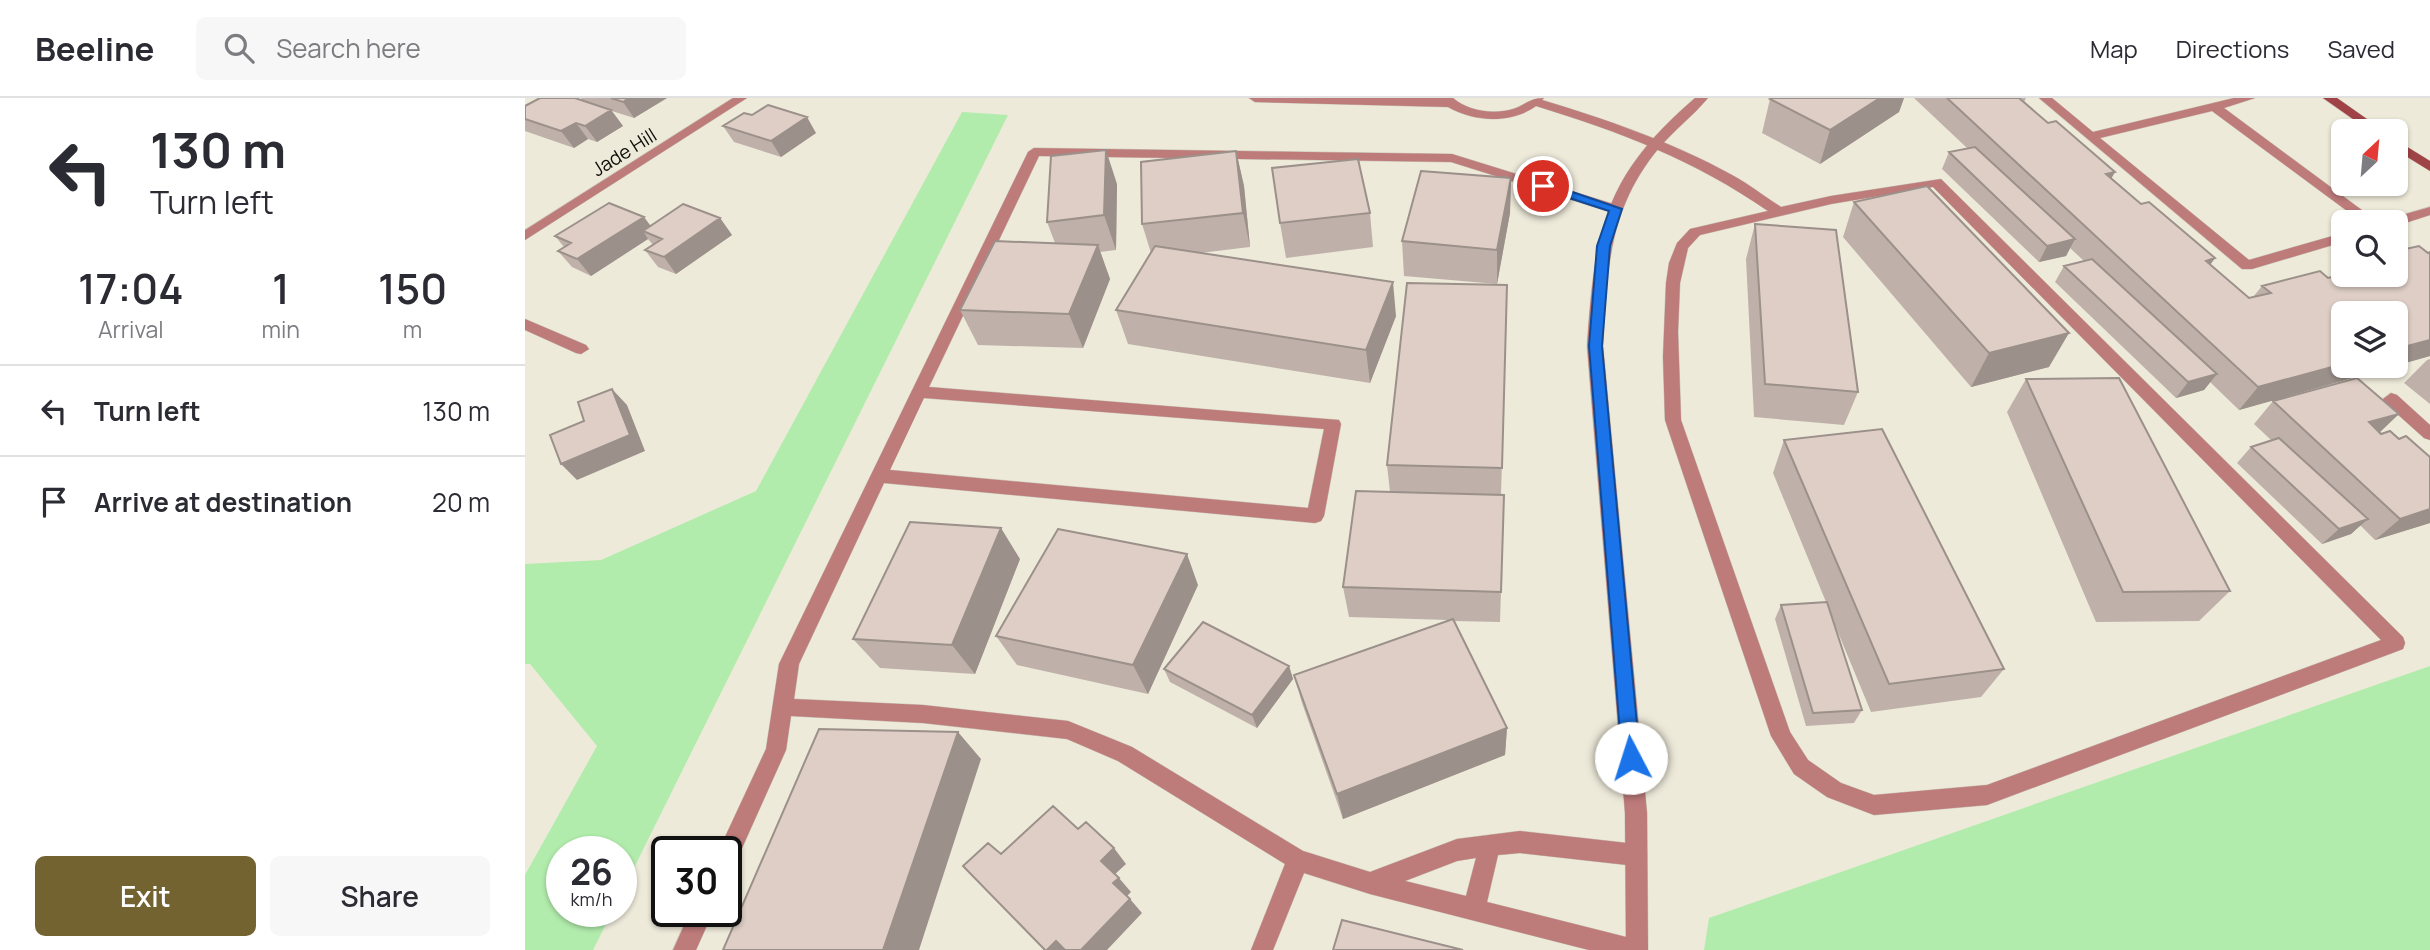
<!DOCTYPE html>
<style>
:root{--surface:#fff;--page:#f7f7f7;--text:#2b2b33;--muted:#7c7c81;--line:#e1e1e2;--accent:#726331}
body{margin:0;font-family:Manrope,sans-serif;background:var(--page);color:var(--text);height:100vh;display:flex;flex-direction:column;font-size:26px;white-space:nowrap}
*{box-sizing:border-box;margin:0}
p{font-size:23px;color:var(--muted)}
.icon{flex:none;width:38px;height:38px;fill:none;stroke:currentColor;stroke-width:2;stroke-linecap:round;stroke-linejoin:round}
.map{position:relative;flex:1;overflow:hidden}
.sheet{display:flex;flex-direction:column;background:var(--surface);width:525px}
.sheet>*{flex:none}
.top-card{background:#fff;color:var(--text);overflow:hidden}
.needle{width:46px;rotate:26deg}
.controls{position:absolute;left:1806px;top:21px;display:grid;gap:14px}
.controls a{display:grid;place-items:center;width:77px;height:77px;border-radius:10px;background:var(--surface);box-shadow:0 2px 5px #0004;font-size:35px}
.speed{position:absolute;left:21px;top:738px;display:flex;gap:14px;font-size:35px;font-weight:700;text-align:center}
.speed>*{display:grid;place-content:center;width:91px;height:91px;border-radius:50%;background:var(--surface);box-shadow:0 2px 5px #0004;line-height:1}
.speed small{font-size:18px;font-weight:400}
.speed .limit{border:4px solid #111;border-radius:10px;background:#fff;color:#111}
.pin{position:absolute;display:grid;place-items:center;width:60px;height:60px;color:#fff;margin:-30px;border:4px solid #fff;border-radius:50%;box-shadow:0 2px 7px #0007}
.me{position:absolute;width:77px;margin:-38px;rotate:355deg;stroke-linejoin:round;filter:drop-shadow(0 0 5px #0008)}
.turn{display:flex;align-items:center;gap:24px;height:147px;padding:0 35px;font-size:32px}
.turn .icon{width:91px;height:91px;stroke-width:2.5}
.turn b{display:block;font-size:49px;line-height:60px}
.eta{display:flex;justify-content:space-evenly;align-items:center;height:119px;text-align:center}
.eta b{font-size:42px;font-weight:600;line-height:49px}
.primary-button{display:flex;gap:14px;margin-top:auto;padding:14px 35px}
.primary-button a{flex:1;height:80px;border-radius:10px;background:var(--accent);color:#fff;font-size:28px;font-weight:600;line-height:80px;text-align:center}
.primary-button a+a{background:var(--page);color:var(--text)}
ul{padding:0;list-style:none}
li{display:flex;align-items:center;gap:21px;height:91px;padding:0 35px;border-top:2px solid var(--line)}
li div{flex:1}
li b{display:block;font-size:26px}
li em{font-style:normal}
header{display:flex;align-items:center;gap:42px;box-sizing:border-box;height:98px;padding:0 35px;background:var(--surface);border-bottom:2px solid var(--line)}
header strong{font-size:33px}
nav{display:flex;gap:38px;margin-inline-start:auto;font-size:24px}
.search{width:490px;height:63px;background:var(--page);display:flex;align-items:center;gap:18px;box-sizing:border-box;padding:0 24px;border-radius:10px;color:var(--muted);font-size:26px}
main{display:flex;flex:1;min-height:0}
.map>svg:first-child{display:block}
</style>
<header>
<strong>Beeline</strong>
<div class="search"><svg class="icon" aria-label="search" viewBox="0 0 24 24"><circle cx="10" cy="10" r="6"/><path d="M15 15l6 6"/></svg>Search here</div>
<nav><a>Map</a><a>Directions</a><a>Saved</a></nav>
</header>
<main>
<section class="sheet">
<div class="top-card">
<div class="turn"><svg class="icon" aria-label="left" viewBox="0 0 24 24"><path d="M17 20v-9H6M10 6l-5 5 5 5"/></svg><div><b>130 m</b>Turn left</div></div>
</div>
<div class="eta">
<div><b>17:04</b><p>Arrival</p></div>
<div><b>1</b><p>min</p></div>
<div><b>150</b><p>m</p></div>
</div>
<ul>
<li><svg class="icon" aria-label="left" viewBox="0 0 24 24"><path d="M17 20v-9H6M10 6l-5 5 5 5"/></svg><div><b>Turn left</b></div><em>130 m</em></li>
<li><svg class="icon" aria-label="arrive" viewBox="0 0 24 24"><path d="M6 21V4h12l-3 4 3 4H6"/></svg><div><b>Arrive at destination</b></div><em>20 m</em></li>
</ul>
<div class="primary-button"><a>Exit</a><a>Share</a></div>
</section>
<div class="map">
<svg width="1905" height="852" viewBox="0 0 1905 852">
<rect width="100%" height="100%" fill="#eeeada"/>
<path fill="#b1ecac" d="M 437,14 L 483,17 L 96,796 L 96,754 L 37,754 L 37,814 L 87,814 L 68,852 L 0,852 L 0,777 L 72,648 L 5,566 L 0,566 L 0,466 L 76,462 L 231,393 Z
M 1905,568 L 1905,852 L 1179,852 L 1184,820 Z"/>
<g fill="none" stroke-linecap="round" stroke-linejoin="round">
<defs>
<path id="lane" d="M 724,0 L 928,0 C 943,13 968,17 988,11 C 1000,7 1005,0 1019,0 L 1017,2 C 1083,22 1147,44 1207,77 C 1224,86 1240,99 1256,109 L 1306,98 L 1416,81 L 1878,539 L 1880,545 L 1878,551 L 1462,707 L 1349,717 L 1302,699 L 1269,676 L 1246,638 L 1140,322 L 1138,259 L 1141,185 L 1144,165 L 1152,145 L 1165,131 L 1243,113 C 1169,62 1096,34 1011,8 C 986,26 949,24 923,9 L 730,4 ZM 1408,89 L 1856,542 L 1462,687 L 1349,697 L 1316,685 L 1283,662 L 1265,634 L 1156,322 L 1153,234 L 1155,185 L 1163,150 L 1175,137 L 1306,106 Z
M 1514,0 L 1527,0 L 1568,34 L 1709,0 L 1730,0 L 1699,10 L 1853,124 L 1837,124 L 1687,13 L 1575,40 L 1724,162 L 1818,135 L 1818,144 L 1727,171 L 1717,171 Z
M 509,50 L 927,56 L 1095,108 L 1097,111 L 1090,115 L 1085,114 L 926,64 L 514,58 L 404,289 L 814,322 L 816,326 L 799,418 L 796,423 L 790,425 L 359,385 L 274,566 L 269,601 L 398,607 L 543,623 L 607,649 L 778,753 L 845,774 L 932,741 L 995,733 L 1111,746 L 1119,749 L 1122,757 L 1119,765 L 1111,768 L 995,755 L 973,757 L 962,804 L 1109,841 L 1117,844 L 1120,852 L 1064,852 L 845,796 L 779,775 L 748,852 L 726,852 L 760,766 L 593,663 L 542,641 L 398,625 L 266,618 L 261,652 L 209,768 L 201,771 L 201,754 L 193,754 L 241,651 L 254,566 L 503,54 ZM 399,300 L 799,331 L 783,410 L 365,372 ZM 951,760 L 941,798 L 880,783 L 932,763 Z
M 1905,109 L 1905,117 L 1871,128 L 1871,124 L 1861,124 L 1863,121 Z
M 1866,295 L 1872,297 L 1905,327 L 1905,342 L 1899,340 L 1860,305 L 1858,301 Z
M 165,814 L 188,814 L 171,852 L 148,852 Z"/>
<path id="street" d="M 208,0 L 222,0 L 0,142 L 0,132 Z
M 1170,0 L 1183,0 C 1168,18 1149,32 1134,50 C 1083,111 1082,173 1078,248 L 1122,715 L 1123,852 L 1101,852 L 1100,715 L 1062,248 C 1070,132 1078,79 1170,0 Z
M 0,221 L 61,247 L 64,251 L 56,256 L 51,255 L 0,232 Z"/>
<path id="secondary" d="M 1798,0 L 1812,0 L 1859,33 L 1845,33 Z
M 1871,42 L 1905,63 L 1905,73 L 1871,52 Z"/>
</defs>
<use href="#lane" stroke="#cac6b8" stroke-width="1"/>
<use href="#street" stroke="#cac6b8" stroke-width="1"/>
<use href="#secondary" stroke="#cac6b8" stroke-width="1"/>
<use href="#lane" fill="#bd7b7a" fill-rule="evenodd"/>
<use href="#street" fill="#bd7b7a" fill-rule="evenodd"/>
<use href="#secondary" fill="#a04346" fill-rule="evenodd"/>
</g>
<path fill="#bfb1a9" d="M 56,0 L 142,0 L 109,20 L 87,13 L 98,28 L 72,44 L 63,41 L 49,50 L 0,33 L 0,8 L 58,3 Z
M 1247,0 L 1379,0 L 1374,14 L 1295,66 L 1237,35 L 1245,1 Z
M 1389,0 L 1501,0 L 1499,4 L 1523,25 L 1590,74 L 1586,80 L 1724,200 L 1728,199 L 1737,188 L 1803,180 L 1905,154 L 1905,258 L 1714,312 L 1685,284 L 1679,292 L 1651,300 L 1530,184 L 1539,168 L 1559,163 L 1545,150 L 1541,158 L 1514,164 L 1417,71 L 1424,54 L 1442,50 Z
M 198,28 L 291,35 L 256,59 L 209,44 Z
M 711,53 L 719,88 L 725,149 L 675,155 L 871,218 L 845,285 L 603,246 L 591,212 L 626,155 L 617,126 Z
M 986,80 L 985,115 L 972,186 L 879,178 L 877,143 Z
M 592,86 L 591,152 L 575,154 L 585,181 L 558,250 L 453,247 L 435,212 L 530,145 L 522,124 Z
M 1329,104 L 1524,269 L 1446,289 L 1318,139 Z
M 845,115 L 848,149 L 761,160 L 755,125 Z
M 195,120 L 207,137 L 151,176 L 133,169 L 120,152 L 128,147 L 123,141 L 66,178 L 47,169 L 33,153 L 39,149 L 30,138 Z
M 1230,126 L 1333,294 L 1319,327 L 1229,319 L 1221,161 Z
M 982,187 L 976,397 L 979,397 L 975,524 L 929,523 L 982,630 L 980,657 L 818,721 L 777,605 L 769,577 L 923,522 L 824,519 L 818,489 L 865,394 L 862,367 Z
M 1905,261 L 1905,306 L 1879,285 L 1902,262 Z
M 1501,281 L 1705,493 L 1674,523 L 1571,524 L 1482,314 Z
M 1748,303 L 1874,341 L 1905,359 L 1905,425 L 1850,442 L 1835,427 L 1826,436 L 1797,446 L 1712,365 L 1726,349 L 1746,342 L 1729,326 Z
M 1259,342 L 1479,571 L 1456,599 L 1346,614 L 1307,520 L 1337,612 L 1329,625 L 1281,628 L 1250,521 L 1256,507 L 1301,504 L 1248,375 Z
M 495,461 L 450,576 L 355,570 L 328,541 Z
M 673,487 L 623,596 L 492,567 L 471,538 Z
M 764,568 L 768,581 L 732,630 L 645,584 L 639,571 Z"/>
<path fill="#9b908a" d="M 104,0 L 142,0 L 109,20 L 98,4 Z
M 1355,0 L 1379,0 L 1374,14 L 1295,66 L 1305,32 Z
M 86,12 L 98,28 L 72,44 L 60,28 Z
M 282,19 L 291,35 L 256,59 L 246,43 Z
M 51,25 L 63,41 L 49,50 L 36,33 Z
M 581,52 L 592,86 L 591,152 L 579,117 Z
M 711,53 L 719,88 L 725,149 L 718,115 Z
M 1590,74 L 1577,97 L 1581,76 Z
M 986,80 L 985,115 L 972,186 L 972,152 Z
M 119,119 L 131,135 L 118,133 L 123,141 L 66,178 L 52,161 Z
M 195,120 L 207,137 L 151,176 L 139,159 Z
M 1550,141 L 1541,158 L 1514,164 L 1522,148 Z
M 573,147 L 585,181 L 558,250 L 544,216 Z
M 1690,160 L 1674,183 L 1681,163 Z
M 868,184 L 871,218 L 845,285 L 841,252 Z
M 1544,235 L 1524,269 L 1446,289 L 1464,255 Z
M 1905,242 L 1905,258 L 1714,312 L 1733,289 L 1818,266 L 1818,268 L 1871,268 L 1871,251 Z
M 1692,276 L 1679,292 L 1651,300 L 1663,284 Z
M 87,291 L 102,307 L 120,353 L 52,382 L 36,366 Z
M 1874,316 L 1851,338 L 1844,324 Z
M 1905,411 L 1905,425 L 1850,442 L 1875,421 Z
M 1843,421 L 1826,436 L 1797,446 L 1814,431 Z
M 476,430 L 495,461 L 450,576 L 427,547 Z
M 662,456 L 673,487 L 623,596 L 608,567 Z
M 764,568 L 768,581 L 732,630 L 727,617 Z
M 982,630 L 980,657 L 818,721 L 812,696 Z
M 433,634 L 456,661 L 394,852 L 358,852 Z
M 589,750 L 601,766 L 588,778 L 576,763 Z
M 594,780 L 606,794 L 600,800 L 588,785 Z
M 605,801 L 617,815 L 582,852 L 556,852 Z
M 531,843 L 541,852 L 522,852 Z"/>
<path fill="#decec5" stroke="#9b908a" stroke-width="2" d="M 15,0 L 50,0 L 86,12 L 60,28 L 51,25 L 36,33 L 0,21 L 0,8 Z
M 86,0 L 104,0 L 98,4 Z
M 1247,0 L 1355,0 L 1305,32 L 1245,1 Z
M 1422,0 L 1494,0 L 1523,25 L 1531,23 L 1590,74 L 1581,76 L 1616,106 L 1624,104 L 1690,160 L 1681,163 L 1724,200 L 1746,195 L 1737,188 L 1795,173 L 1803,180 L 1818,176 L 1871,177 L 1871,153 L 1894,148 L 1903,155 L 1905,154 L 1905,242 L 1871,251 L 1871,215 L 1818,215 L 1818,266 L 1733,289 Z
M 243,7 L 282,19 L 246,43 L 198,28 L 219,15 L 227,17 Z
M 1450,49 L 1550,141 L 1522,148 L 1424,54 Z
M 581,52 L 579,117 L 522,124 L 526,58 Z
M 711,53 L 718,115 L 617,126 L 616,64 Z
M 833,61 L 845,115 L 755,125 L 747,70 Z
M 896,73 L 986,80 L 972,152 L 877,143 Z
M 1402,88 L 1544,235 L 1464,255 L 1329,104 Z
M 84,105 L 119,119 L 52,161 L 33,153 L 46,145 L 30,138 Z
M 158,106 L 195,120 L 139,159 L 120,152 L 137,141 L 118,133 Z
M 1230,126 L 1311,132 L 1333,294 L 1240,286 Z
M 470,143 L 573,147 L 544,216 L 435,212 Z
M 630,148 L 868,184 L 841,252 L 591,212 Z
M 1567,161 L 1692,276 L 1663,284 L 1539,168 Z
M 882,185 L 982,187 L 977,370 L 862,367 Z
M 1594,280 L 1705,493 L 1598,494 L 1501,281 Z
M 1832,280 L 1874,316 L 1844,324 L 1856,336 L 1865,333 L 1874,341 L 1881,338 L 1905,359 L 1905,411 L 1875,421 L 1748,303 Z
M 87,291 L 105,337 L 36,366 L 25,337 L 59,323 L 53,304 Z
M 1357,331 L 1479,571 L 1364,586 L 1259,342 Z
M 1754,340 L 1843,421 L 1814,431 L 1726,349 Z
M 831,393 L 979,397 L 976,494 L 818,489 Z
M 385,424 L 476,430 L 427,547 L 328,541 Z
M 533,431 L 662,456 L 608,567 L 471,538 Z
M 1302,504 L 1337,612 L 1288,615 L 1256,507 Z
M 928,521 L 982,630 L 812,696 L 769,577 Z
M 678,524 L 764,568 L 727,617 L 639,571 Z
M 294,631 L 433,634 L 358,852 L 198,852 Z
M 528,708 L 553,731 L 561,724 L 589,750 L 576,763 L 594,780 L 588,785 L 605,801 L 556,852 L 540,852 L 531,843 L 522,852 L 520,852 L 438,768 L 463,745 L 476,756 Z
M 817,822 L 938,852 L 808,852 Z"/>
<path fill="#1a73e8" stroke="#114b97" stroke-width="2" d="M 1018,84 L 1097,111 L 1085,148 L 1077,248 L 1115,660 L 1113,666 L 1106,669 L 1099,666 L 1097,660 L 1064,248 L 1072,148 L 1084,113 L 1014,90 L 1012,88 Z"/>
<g text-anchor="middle" stroke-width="5" stroke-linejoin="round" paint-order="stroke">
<g font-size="19" fill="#0d0c07" stroke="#eeeada">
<text transform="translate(99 54) rotate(-32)" y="7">Jade Hill</text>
</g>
</g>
</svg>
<div class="controls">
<a><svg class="needle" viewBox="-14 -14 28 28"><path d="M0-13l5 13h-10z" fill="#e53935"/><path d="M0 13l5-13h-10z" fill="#7c7c81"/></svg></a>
<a><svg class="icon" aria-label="search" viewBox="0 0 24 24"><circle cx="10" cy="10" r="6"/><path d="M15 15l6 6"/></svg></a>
<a><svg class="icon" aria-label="layers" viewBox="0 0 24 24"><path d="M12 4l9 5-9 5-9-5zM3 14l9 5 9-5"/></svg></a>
</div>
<div class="speed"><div>26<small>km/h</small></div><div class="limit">30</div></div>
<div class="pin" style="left:1018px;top:88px;background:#d93025"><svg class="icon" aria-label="arrive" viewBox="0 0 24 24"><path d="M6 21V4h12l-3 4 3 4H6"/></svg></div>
<svg class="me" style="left:1106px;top:660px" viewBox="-20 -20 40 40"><circle r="19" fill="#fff"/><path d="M0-13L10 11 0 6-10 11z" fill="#1a73e8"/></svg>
</div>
</main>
